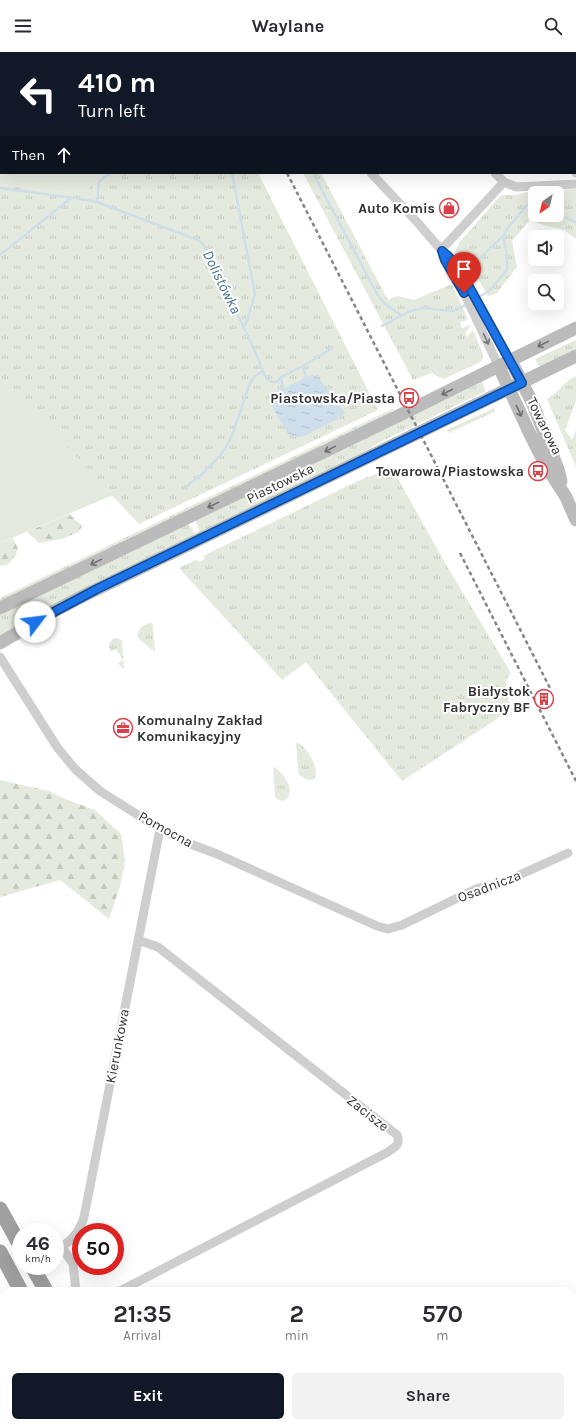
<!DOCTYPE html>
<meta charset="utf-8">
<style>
:root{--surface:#fff;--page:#f2f2f3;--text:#2b2b33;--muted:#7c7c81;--accent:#111827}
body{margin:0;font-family:Karla,sans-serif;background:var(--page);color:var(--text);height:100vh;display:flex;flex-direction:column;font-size:15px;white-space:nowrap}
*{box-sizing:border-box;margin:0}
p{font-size:13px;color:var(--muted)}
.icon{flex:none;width:22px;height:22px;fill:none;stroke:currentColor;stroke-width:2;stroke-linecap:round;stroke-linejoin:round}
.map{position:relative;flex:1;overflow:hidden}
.side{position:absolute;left:0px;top:1235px;width:576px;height:140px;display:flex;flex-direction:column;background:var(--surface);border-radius:12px 12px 0 0;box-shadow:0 4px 16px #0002}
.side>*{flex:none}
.top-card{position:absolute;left:0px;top:0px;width:576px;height:122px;box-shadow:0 4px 16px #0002;background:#111827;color:#fff;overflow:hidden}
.needle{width:26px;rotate:214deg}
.tools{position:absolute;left:528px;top:134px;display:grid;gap:8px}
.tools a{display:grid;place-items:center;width:36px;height:36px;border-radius:6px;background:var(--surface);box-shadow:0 4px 16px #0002;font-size:20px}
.speed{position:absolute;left:12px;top:1171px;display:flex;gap:8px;font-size:20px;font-weight:700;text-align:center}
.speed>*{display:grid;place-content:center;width:52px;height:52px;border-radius:50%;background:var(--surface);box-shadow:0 4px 16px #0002;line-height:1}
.speed small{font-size:10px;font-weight:400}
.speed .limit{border:6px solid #d22;background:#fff;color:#111}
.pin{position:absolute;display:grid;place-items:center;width:34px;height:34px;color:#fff;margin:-41px -17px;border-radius:50% 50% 50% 0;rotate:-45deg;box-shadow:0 0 4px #0007}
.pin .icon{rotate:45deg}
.me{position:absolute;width:44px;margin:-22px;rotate:60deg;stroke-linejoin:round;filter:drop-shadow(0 0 3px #0008)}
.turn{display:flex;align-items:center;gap:14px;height:84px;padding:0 12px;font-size:18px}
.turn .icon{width:52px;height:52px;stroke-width:2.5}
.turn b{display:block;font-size:28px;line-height:34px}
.then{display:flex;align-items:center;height:38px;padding:0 12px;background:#0003;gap:8px;font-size:15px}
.eta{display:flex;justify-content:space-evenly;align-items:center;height:68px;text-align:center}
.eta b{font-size:24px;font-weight:700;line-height:28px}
.button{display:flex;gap:8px;margin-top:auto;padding:8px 12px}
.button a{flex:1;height:46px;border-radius:6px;background:var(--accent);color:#fff;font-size:16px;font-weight:700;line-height:46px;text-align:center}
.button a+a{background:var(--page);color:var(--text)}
header{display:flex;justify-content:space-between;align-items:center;height:52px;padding:0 12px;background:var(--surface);font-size:18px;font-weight:700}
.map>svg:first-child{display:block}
</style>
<header><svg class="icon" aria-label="menu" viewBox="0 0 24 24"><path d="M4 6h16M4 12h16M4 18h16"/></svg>Waylane<svg class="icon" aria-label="search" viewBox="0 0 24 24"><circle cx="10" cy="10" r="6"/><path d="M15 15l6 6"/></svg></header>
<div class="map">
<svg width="576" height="1375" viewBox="0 0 576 1375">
<defs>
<pattern id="grass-tufts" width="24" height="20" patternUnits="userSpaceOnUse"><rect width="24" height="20" fill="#e4eadd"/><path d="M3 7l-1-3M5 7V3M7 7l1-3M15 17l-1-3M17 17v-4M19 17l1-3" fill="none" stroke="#c4c9be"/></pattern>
<pattern id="forest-firs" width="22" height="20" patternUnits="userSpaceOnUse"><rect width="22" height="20" fill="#e4eadd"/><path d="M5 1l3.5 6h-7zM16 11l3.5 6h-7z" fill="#c4c9be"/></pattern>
<pattern id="water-ripples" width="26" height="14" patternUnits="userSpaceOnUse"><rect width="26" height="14" fill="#cedfeb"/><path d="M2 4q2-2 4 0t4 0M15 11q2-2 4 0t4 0" fill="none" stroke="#b1c0ca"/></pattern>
</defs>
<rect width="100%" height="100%" fill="#fff"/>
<path fill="url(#grass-tufts)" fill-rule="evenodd" d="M 107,121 L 258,121 L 378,358 L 139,472 L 0,325 L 0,133 L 82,142 Z
M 303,121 L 321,121 L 388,248 L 397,244 L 414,248 L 452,232 L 468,268 L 460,270 L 462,276 L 471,273 L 465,281 L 467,285 L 473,278 L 483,302 L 482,309 L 444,327 L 432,321 L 413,328 Z
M 576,137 L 576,187 L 564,178 L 529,169 L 512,189 L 517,215 L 497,241 L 488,244 L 475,222 L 456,204 L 455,200 L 459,191 L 501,143 L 515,143 L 527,140 ZM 535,141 L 557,141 L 557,163 L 535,163 Z
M 576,288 L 576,299 L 540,316 L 535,307 Z
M 576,324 L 576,349 L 565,378 L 572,388 L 576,378 L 576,415 L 547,347 C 558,341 565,329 576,324 Z
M 482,330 L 486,339 L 382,389 L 343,412 L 0,585 L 0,562 L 188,471 L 195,482 L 200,479 L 195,468 Z
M 494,356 L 495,358 L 494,360 L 449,381 L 447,378 Z
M 392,357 L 394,357 L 386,364 L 0,550 L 0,546 Z
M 392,416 L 445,511 L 511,621 L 506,628 L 508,646 L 512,657 L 402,729 L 306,610 L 282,628 L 179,516 L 197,507 L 199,510 L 205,507 L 203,504 L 358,429 Z
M 149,571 L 152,571 L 153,574 L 155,600 L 140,588 L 137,583 L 141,575 Z
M 117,586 L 122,589 L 124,617 L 122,616 L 118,611 L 123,608 L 116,597 L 111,600 L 109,594 L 110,590 L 113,587 Z
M 297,690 C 317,702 326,742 299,723 L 296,692 Z
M 275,715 C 283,722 299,740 283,749 L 277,747 L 275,745 L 273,716 Z"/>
<path fill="url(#forest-firs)" d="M 69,462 L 82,474 L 79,480 L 62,487 L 39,491 L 27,480 Z
M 13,486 L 18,497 L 15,505 L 7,513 L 0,514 L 0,491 Z
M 0,728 L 49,739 L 68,748 L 95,758 L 121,782 L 125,809 L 120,834 L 109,867 L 60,828 L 0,845 Z"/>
<path fill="#e4eadd" d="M 1,4 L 1,121 L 107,121 L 82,142 L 0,133 Z
M 0,325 L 113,443 L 0,491 Z"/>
<path fill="url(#water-ripples)" d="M 312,323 L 319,326 L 345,361 L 338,367 L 306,383 L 300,385 L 292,384 L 287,381 L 271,353 L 272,343 L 306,325 Z"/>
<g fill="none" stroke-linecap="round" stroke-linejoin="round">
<path stroke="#cedfeb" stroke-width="2.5" d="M 202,0 L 203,1
M 250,0 L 251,1
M 232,121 L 255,242 L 246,272 L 243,275
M 313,121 L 377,242 L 385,252 L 401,263
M 0,136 L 81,147 L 97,150 L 198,188 L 203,192 L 250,288 L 263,319 L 267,327 L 272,330 L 277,330 L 281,325 L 303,314 L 332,296
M 97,150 L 99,130 L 110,121
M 557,162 L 576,170
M 0,203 L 71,146
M 481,205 L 505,182
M 479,245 L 489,239 L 507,218 L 507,204 L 504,187 L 506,178 L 527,153 L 530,151 L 535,152
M 382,274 L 408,260 L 422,256 L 453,259 L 468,252
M 303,314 L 306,325
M 281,325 L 283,337
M 186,437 L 189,432 L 199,425 L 220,404 L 228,392 L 233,381 L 250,331 L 255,324 L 263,319"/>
<path stroke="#d6d6d6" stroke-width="9" stroke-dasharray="9 4.5" stroke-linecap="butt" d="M 528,0 L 529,1"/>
<path stroke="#cecece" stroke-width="9" d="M 276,0 L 276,1
M 357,0 L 358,1
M 370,0 L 371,1
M 483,1 L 483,0
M 575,38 L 576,39
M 575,119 L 576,121
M 371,121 L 418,171 L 442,199 L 449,204 L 454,211 L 471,237 L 511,309
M 495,121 L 504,130 L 516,135 L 576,132
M 441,198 L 504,130
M 443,205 L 464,241 L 499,315
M 0,605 L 57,695 L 75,717 L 100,739 L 160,777 L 188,791 L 217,802 L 377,874 L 388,877 L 402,873 L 478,836 L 486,836 L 495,834 L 568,801
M 62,1195 L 73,1212 L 76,1239
M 55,1199 C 70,1190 79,1182 84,1165 L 160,777
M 120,1239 L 388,1100 C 395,1095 401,1093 397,1083 L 158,895 L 138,888
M 0,1357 L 4,1352"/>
<path stroke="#bbb" stroke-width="13" d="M 511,309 L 532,350 L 558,417 L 561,429
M 499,315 L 529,380 L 546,414 L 566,445 L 576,468
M 0,556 L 402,362 L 576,276
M 0,591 L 58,557 L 83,544 L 576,304"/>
<path stroke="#a0a0a0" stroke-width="15" d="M 0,1157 L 21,1195
M 0,1200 L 21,1239
M 32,1214 L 46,1239
M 96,1371 L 99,1375
M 119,1371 L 121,1375"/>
<path stroke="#868686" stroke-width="2.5" stroke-dasharray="4 3" stroke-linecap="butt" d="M 225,0 L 225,1
M 287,121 L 551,638
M 460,501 L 576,729"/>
</g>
<defs><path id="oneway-shaft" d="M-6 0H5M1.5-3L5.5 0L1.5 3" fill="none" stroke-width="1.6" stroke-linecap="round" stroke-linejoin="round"/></defs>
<use stroke="#787878" href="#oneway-shaft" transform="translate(486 287) rotate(65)"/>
<g stroke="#6f6f6f">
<use href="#oneway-shaft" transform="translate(543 292) rotate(154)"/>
<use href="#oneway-shaft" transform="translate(447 340) rotate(154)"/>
<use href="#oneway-shaft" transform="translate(519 359) rotate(64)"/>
<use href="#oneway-shaft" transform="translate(330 397) rotate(154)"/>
<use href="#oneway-shaft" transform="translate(213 453) rotate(154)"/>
<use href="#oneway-shaft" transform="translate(96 510) rotate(154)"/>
</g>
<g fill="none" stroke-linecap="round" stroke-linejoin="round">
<defs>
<path id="route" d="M 35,570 L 97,537 L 522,331 L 462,222 L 448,204 L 442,199 L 445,208 L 464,241"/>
</defs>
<use href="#route" stroke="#114b97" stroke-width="10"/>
<use href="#route" stroke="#1a73e8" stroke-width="7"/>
</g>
<defs>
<symbol id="shop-ring" viewBox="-11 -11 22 22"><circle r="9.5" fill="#fff" stroke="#da4148" stroke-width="1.5"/><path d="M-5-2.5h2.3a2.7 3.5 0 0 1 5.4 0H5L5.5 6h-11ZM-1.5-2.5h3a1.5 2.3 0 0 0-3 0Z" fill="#da4148"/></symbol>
<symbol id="bus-ring" viewBox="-11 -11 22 22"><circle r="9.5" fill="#fff" stroke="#da4148" stroke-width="1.5"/><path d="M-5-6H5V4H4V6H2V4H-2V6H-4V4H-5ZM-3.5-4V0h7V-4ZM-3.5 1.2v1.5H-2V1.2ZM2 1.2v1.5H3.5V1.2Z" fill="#da4148"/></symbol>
<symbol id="building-ring" viewBox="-11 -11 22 22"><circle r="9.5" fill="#fff" stroke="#da4148" stroke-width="1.5"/><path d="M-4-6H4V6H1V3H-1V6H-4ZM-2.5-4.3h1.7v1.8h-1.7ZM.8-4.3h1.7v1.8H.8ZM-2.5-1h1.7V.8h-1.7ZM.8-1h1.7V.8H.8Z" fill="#da4148"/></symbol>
<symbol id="office-ring" viewBox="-11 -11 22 22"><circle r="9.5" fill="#fff" stroke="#da4148" stroke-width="1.5"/><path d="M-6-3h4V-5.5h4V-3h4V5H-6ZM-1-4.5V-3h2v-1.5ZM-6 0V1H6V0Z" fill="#da4148"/></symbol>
</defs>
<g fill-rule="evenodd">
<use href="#shop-ring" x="438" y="145" width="22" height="22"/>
<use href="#bus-ring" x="398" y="335" width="22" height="22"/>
<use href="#bus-ring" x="527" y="408" width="22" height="22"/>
<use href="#building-ring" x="533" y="636" width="22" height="22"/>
<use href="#office-ring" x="112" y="665" width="22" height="22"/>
</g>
<g text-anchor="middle" stroke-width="4" stroke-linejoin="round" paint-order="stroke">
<g font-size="14" font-weight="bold" fill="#313131" stroke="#fff" text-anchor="end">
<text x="435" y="161">Auto Komis</text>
<text x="395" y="351">Piastowska/Piasta</text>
<text x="524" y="424">Towarowa/Piastowska</text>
<text x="530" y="644">Białystok<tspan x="530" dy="16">Fabryczny BF</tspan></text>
<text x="137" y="673" text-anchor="start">Komunalny Zakład<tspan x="137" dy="16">Komunikacyjny</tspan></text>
</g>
<g font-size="14" fill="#313131" stroke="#fff">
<text transform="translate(545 374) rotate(64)" y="5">Towarowa</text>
<text transform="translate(280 431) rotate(-26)" y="5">Piastowska</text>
<text transform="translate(166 777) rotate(29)" y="5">Pomocna</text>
<text transform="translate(489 834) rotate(-21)" y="5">Osadnicza</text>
<text transform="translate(117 994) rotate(-79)" y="5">Kierunkowa</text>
<text transform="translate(368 1061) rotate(38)" y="5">Zacisze</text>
</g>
<g font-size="15" font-style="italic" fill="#43708f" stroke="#fff">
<text transform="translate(222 230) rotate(64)" y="5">Dolistówka</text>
</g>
</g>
</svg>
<div class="tools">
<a><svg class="needle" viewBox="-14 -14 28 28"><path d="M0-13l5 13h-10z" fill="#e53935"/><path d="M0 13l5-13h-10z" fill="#7c7c81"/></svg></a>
<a><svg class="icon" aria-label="sound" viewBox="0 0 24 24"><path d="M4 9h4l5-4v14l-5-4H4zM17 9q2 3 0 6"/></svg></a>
<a><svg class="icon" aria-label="search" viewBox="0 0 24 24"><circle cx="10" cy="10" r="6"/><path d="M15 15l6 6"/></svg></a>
</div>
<div class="speed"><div>46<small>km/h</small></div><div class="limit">50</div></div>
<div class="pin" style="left:464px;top:241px;background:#d93025"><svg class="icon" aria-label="arrive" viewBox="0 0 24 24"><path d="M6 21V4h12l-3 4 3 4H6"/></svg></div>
<svg class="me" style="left:35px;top:570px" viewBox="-20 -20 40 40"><circle r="19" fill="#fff"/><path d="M0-13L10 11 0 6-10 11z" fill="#1a73e8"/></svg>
<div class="top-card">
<div class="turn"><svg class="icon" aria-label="left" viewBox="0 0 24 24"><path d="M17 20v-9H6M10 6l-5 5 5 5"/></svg><div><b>410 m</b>Turn left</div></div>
<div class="then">Then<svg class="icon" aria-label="ahead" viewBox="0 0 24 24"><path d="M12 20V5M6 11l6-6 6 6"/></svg></div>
</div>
<section class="side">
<div class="eta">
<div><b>21:35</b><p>Arrival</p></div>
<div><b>2</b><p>min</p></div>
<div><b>570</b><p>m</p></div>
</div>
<div class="button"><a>Exit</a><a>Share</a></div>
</section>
</div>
